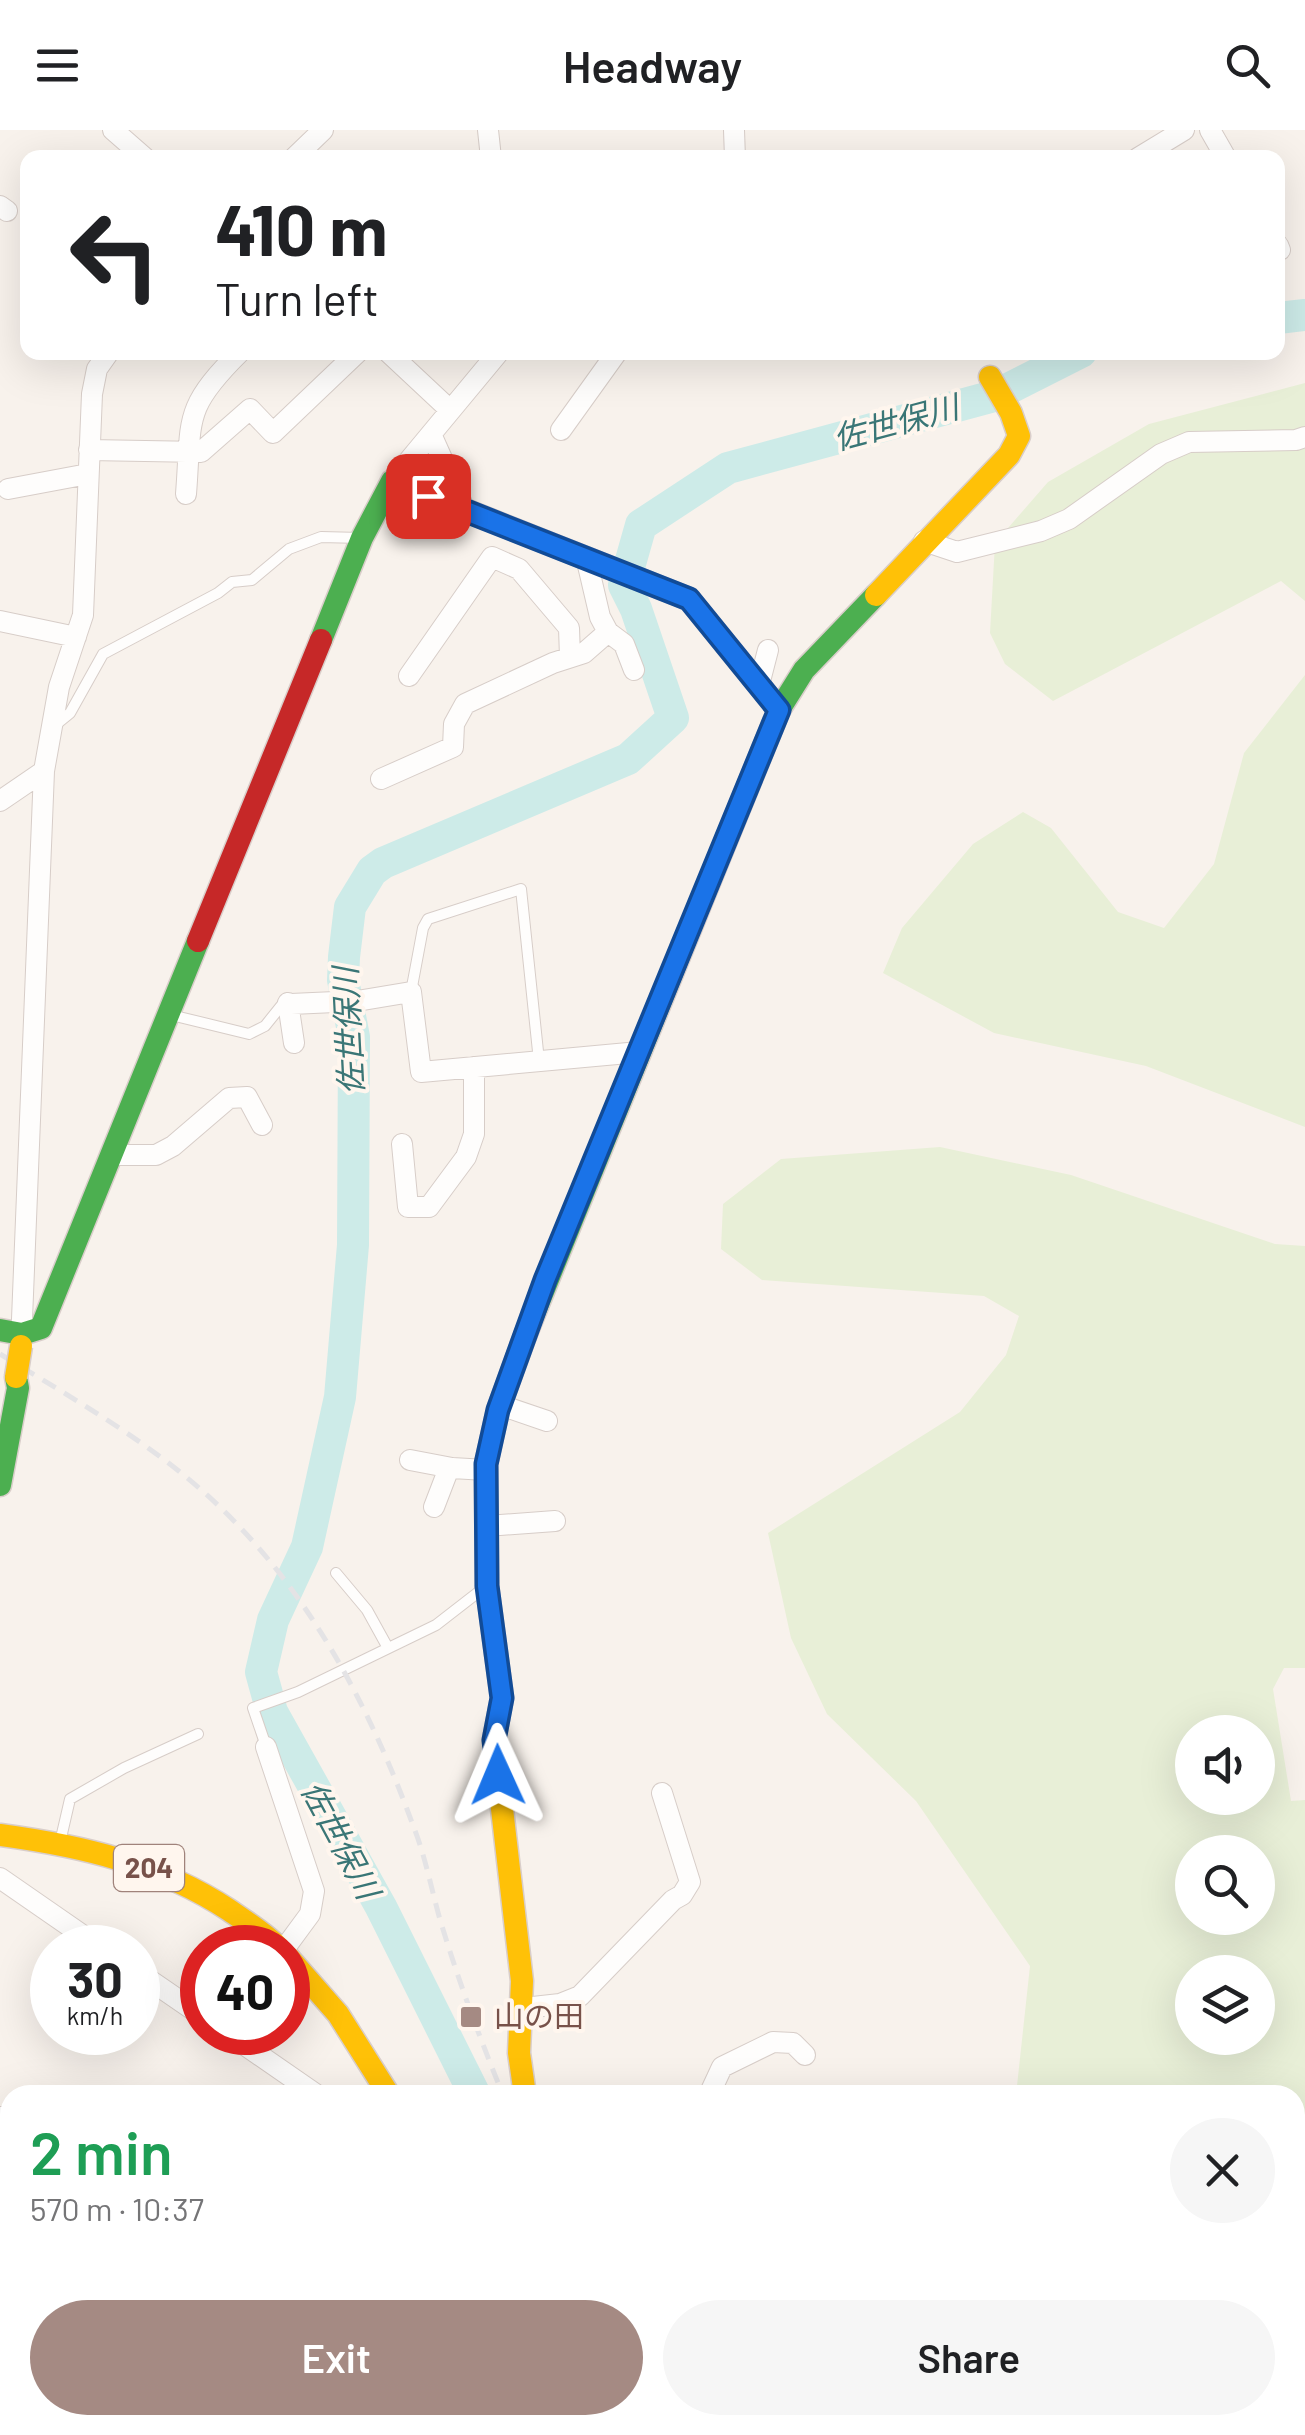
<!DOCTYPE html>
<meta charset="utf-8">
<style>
:root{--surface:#fff;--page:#f6f6f6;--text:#202124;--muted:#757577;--accent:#a58a83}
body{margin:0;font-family:Barlow,"Noto Sans JP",sans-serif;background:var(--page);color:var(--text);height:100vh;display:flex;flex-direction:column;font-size:38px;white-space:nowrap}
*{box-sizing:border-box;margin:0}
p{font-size:32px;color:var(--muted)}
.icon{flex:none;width:55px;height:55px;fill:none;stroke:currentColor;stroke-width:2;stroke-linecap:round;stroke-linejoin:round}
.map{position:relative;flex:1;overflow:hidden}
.panel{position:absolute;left:0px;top:1955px;width:1305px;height:350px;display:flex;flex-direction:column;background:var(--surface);border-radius:30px 30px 0 0;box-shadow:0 10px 40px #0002}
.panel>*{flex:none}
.top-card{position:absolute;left:20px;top:20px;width:1265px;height:210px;border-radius:20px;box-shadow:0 10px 40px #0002;background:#fff;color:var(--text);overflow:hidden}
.fabs{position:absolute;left:1175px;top:1585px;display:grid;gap:20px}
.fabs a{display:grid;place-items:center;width:100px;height:100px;border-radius:50%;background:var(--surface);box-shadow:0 10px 40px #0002;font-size:50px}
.speed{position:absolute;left:30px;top:1795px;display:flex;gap:20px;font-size:50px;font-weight:700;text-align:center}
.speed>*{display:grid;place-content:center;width:130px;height:130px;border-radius:50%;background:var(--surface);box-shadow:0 10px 40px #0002;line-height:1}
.speed small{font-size:25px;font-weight:400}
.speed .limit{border:15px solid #d22;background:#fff;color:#111}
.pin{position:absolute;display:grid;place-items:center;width:85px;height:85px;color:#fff;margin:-42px;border-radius:20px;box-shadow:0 5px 15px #0006}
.me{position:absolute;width:110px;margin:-55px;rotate:359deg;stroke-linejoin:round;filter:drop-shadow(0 0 8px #0008)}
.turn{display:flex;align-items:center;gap:35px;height:210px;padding:0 30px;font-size:45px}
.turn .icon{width:130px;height:130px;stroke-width:2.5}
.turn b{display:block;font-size:70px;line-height:85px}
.round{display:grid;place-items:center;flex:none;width:105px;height:105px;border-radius:52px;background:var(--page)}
.summary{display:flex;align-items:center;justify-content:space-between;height:170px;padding:0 30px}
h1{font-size:60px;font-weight:600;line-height:75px;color:#1e9e55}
.button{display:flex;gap:20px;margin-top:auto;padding:20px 30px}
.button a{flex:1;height:115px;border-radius:60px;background:var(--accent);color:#fff;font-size:40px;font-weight:600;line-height:115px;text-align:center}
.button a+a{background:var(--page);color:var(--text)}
header{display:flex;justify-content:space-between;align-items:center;height:130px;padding:0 30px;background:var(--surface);font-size:45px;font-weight:600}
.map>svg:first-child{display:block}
</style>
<header><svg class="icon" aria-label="menu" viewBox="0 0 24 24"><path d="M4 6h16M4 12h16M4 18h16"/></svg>Headway<svg class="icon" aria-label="search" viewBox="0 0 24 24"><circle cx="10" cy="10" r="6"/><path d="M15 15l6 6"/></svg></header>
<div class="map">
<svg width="1305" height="2305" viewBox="0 0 1305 2305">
<rect width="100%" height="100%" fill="#f8f2ec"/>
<path fill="#e8efd7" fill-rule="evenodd" d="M 1305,253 L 1305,471 L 1281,451 L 1053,571 L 1005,534 L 990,503 L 995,413 L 1048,352 L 1149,294 Z
M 1305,545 L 1305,997 L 1146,936 L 994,903 L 883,843 L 902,798 L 973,714 L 1023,682 L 1051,698 L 1118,782 L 1164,798 L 1214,734 L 1244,623 Z
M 940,1017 L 1071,1045 L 1275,1114 L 1305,1116 L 1305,1538 L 1284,1538 L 1273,1559 L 1291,1671 L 1305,1670 L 1305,2232 L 1295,2234 L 1295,1965 L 1016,1965 L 1030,1836 L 916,1671 L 827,1584 L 791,1508 L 768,1403 L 960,1282 L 1006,1225 L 1019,1186 L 984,1166 L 762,1150 L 721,1119 L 723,1074 L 781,1029 ZM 1192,1602 L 1258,1602 L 1258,1668 L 1192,1668 ZM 1192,1722 L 1258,1722 L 1258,1788 L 1192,1788 ZM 1192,1842 L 1258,1842 L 1258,1908 L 1192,1908 Z
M 68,2295 L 128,2295 L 150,2305 L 49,2305 Z
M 966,2295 L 1155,2295 L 1155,2305 L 945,2305 Z"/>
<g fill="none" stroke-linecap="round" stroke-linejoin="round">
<path stroke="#cdebe8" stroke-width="32" d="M 1278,188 L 1305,185
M 475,1965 L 381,1777 L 272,1582 L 261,1542 L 273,1490 L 307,1417 L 340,1267 L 353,1115 L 354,907 L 343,850 L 344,827 L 350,777 L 372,741 L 383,733 L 628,629 L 673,588 L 636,479 L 624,455 L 641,395 L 728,338 L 994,266 L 1081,222
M 629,2295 L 632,2305"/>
<defs>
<path id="lane" d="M 54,596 L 70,583 L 103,524 L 218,463 L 232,452 L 252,450 L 289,419 L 321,407 L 361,408
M 411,862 L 423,798 L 428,789 L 521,759 L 539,931
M 171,885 L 249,904 L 265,896 L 285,871
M 336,1443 L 367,1480 L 388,1518
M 266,1616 L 253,1578 L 298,1562 L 436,1495 L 485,1457
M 61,1708 L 70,1669 L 124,1638 L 198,1604"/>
<path id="street" d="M 113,0 L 145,28
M 488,0 L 491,28
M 734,0 L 735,28
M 1210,0 L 1226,28
M 294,28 L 323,0
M 1138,28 L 1184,0
M 0,76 L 7,81
M 1278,115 L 1280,120
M 388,222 L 449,279
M 561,300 L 617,222
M 431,304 L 465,380
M 89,320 L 201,322 L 250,279 L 273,303 L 358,222
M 392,351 L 499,222
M 8,359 L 88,344
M 186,364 C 192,289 182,279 240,222
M 924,411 L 957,422 L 1041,401 L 1069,389 L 1161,324 L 1189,312 L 1296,310 L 1305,307
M 0,491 L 76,507
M 608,502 L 624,514 L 634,540
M 409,546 L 492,427 L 519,439 L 569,498 L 570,527
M 759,555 L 768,520
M 381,649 L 453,617 L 454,594 L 465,574 L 553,533 L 584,523 L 608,502 L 600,487 L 586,427
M 0,671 L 44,641
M 288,873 L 294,913
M 291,874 L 357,871 L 411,862 L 421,942 L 639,922
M 402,1014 L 408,1077 L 429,1077 L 466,1027 L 474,1004 L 474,937
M 113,1025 L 156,1025 L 173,1016 L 229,968 L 247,967 L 262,995
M 21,1214 L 44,641 L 59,557 L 83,485 L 92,264 L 97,239 L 109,222
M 500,1275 L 547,1291
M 410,1330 L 452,1338 L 486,1340
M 434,1377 L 449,1338
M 487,1396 L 555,1391
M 266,1617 L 314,1761 L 310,1784 L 285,1818
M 0,1748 L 101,1818
M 138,1842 L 202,1886
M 524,1878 L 560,1874 L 580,1866 L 673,1770 L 682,1765 L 690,1752 L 662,1663
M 226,1902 L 317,1965
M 709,1965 L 722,1937 L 773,1912 L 793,1913 L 805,1925
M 0,1987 L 10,1987
M 0,2013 L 10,2026
M 0,2151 L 10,2146
M 734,2295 L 741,2305"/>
<path id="fast" d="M 321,510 L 362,408 L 392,351 L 689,469 L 779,580
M 0,1200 L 22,1204 L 41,1198 L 198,811
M 525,1206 L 779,580 L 804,540 L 876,465
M 0,1355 L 18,1258 L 16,1247"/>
<path id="slow" d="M 876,465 L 1009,325 L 1019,306 L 1011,283 L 990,247
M 525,1206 L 498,1280 L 486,1334 L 487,1456 L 502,1568 L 494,1610 L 522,1851 L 519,1923 L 525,1965
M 0,1705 C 82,1716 159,1734 229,1780 C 246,1792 265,1803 279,1818
M 288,1827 L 338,1884 L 389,1965
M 526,2295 L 530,2305"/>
<path id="jam" d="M 198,811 L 321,510"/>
</defs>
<use href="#lane" stroke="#d7cdc8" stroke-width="12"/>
<use href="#street" stroke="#d7cdc8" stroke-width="22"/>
<use href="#fast" stroke="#d9ceca" stroke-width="25"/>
<use href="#slow" stroke="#d9ceca" stroke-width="25"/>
<use href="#jam" stroke="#d9ceca" stroke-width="25"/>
<path stroke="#dbd0cd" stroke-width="4" stroke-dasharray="2.5 8" stroke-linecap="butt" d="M 1295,2264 L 1305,2263
M 190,2295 L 200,2305
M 319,2305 L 324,2295"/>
<use href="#lane" stroke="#fefdfc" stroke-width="10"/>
<use href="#street" stroke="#fefdfc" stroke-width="20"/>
<use href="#fast" stroke="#4caf50" stroke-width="22"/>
<use href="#slow" stroke="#ffc107" stroke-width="22"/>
<use href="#jam" stroke="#c62828" stroke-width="22"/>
<path stroke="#e4e3e5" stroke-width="5" stroke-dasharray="15 10" stroke-linecap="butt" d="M 0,1224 C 77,1271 159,1317 224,1381 C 313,1468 372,1582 414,1698 C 425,1726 431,1757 439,1786 C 457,1847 479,1906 503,1965
M 678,2295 L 683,2305"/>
<defs>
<path id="slow-bridge" d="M 16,1247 L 21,1216"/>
</defs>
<use href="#slow-bridge" stroke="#d9ceca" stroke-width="25" stroke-linecap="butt"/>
<use href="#slow-bridge" stroke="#ffc107" stroke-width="22"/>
</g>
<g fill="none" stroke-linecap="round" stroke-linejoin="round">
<defs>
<path id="route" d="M 428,366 L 689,469 L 779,580 L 545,1150 L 498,1280 L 486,1334 L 487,1456 L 502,1568 L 494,1610 L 498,1645"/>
</defs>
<use href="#route" stroke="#114b97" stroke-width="25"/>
<use href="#route" stroke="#1a73e8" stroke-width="18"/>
</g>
<rect fill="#a58a83" stroke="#fff6ee" stroke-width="4" x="459" y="1875" width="24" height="24" rx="5"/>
<g text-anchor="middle" stroke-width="8" stroke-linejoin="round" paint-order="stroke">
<rect fill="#fff6ee" stroke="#a0837b" stroke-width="2.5" x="114" y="1715" width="70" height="46" rx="8"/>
<g font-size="28" font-weight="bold" fill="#78524a">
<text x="149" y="1748">204</text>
</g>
<g font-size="30" fill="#78524a" stroke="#fff6ee" text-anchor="start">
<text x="494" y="1897">山の田</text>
</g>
<g font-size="32" font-style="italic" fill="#3a7676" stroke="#fff6ee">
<text transform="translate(896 293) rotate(-15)" y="11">佐世保川</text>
<text transform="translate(349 901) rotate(-93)" y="11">佐世保川</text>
<text transform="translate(340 1710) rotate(62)" y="11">佐世保川</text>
</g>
</g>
</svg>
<div class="fabs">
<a><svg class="icon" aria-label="sound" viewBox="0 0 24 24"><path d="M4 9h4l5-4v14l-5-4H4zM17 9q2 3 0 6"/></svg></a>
<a><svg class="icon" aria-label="search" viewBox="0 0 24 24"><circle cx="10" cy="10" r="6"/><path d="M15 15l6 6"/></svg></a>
<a><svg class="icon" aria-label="layers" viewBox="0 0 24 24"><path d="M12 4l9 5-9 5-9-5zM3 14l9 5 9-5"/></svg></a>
</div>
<div class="speed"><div>30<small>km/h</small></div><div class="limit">40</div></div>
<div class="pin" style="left:428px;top:366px;background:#d93025"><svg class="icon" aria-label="arrive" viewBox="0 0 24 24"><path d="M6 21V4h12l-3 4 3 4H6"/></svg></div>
<svg class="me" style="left:498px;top:1645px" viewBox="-20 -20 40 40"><path d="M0-17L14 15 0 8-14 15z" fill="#1a73e8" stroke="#fff" stroke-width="4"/></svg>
<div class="top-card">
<div class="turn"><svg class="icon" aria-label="left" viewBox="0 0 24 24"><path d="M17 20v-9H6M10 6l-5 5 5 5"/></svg><div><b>410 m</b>Turn left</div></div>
</div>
<section class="panel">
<div class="summary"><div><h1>2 min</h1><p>570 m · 10:37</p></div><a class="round"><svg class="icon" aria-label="close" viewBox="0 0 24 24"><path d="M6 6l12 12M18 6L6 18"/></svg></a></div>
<div class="button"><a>Exit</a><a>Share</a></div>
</section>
</div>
